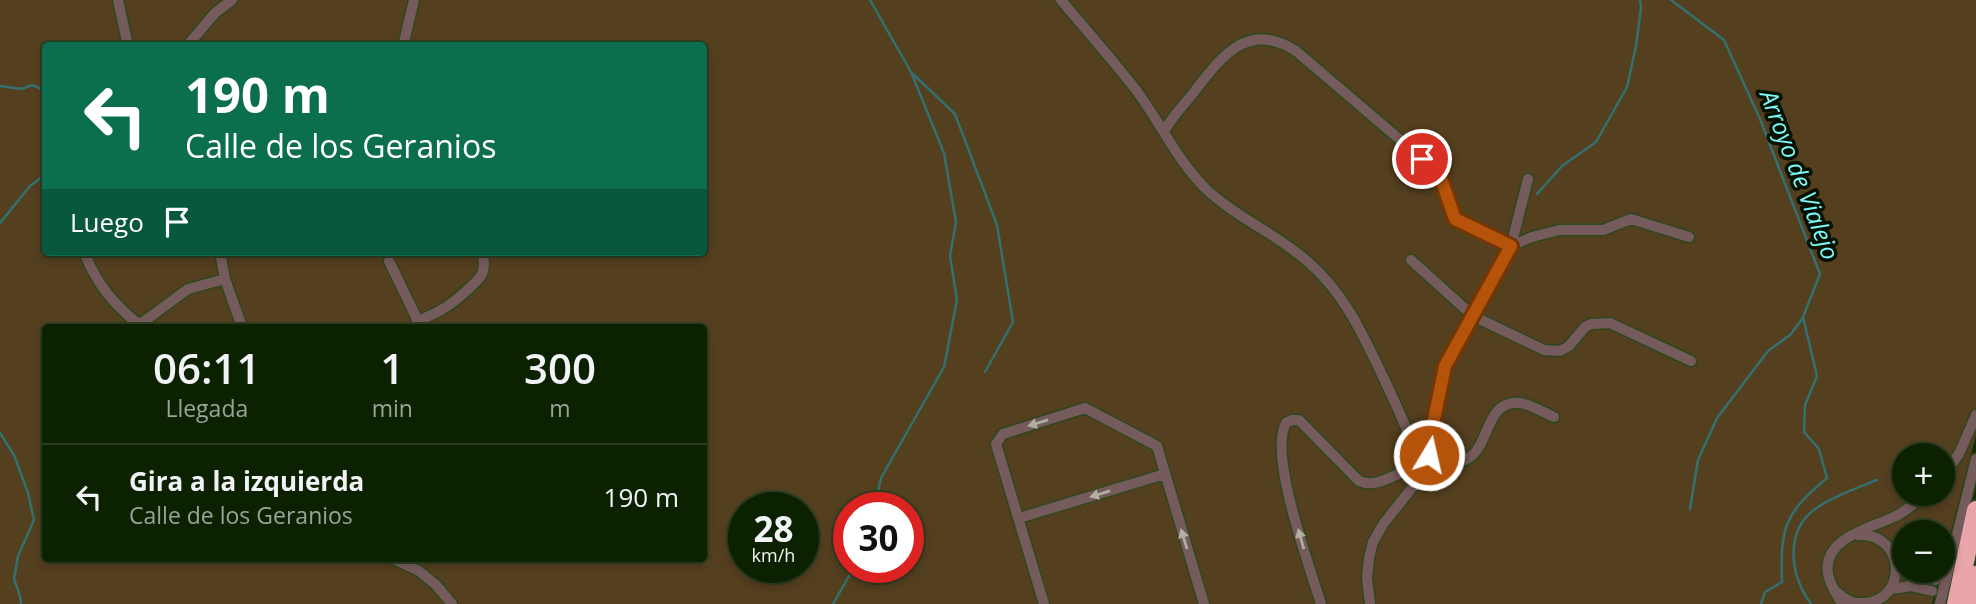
<!DOCTYPE html>
<html lang="es">
<meta charset="utf-8">
<style>
:root{--surface:#0c2100;--page:#1a2e0f;--text:#f1f3f6;--muted:#9aa399;--line:#2c3e22}
body{margin:0;font-family:"Open Sans",sans-serif;background:var(--page);color:var(--text);height:100vh;display:flex;flex-direction:column;font-size:26px;white-space:nowrap}
*{box-sizing:border-box;margin:0}
p{font-size:23px;color:var(--muted)}
.icon{flex:none;width:38px;height:38px;fill:none;stroke:currentColor;stroke-width:2;stroke-linecap:round;stroke-linejoin:round}
.map{position:relative;flex:1;overflow:hidden}
.sheet{position:absolute;left:42px;top:324px;width:665px;height:238px;display:flex;flex-direction:column;background:var(--surface);border-radius:7px;box-shadow:0 4px 10px #0003,0 0 0 2px var(--line)}
.sheet>*{flex:none}
.top-card{position:absolute;left:42px;top:42px;width:665px;height:214px;border-radius:7px;box-shadow:0 4px 10px #0003,0 0 0 2px var(--line);background:#0b6e4f;color:#fff;overflow:hidden}
.buttons{position:absolute;left:1892px;top:443px;display:grid;gap:14px}
.buttons a{display:grid;place-items:center;width:63px;height:63px;border-radius:50%;background:var(--surface);box-shadow:0 4px 10px #0003,0 0 0 2px var(--line);font-size:35px}
.speed{position:absolute;left:728px;top:492px;display:flex;gap:14px;font-size:35px;font-weight:700;text-align:center}
.speed>*{display:grid;place-content:center;width:91px;height:91px;border-radius:50%;background:var(--surface);box-shadow:0 4px 10px #0003,0 0 0 2px var(--line);line-height:1}
.speed small{font-size:18px;font-weight:400}
.speed .limit{border:10px solid #d22;background:#fff;color:#111}
.pin{position:absolute;display:grid;place-items:center;width:60px;height:60px;color:#fff;margin:-30px;border:4px solid #fff;border-radius:50%;box-shadow:0 2px 7px #0007}
.me{position:absolute;width:77px;margin:-38px;rotate:9deg;stroke-linejoin:round;filter:drop-shadow(0 0 5px #0008)}
.turn{display:flex;align-items:center;gap:24px;height:147px;padding:0 28px;font-size:32px}
.turn .icon{width:91px;height:91px;stroke-width:2.5}
.turn b{display:block;font-size:49px;line-height:60px}
.then{display:flex;align-items:center;height:66px;padding:0 28px;background:#0003;gap:14px;font-size:26px}
.eta{display:flex;justify-content:space-evenly;align-items:center;height:119px;text-align:center}
.eta b{font-size:42px;font-weight:600;line-height:49px}
ul{padding:0;list-style:none}
li{display:flex;align-items:center;gap:21px;height:105px;padding:0 28px;border-top:2px solid var(--line)}
li div{flex:1}
li b{display:block;font-size:26px}
li em{font-style:normal}
.map>svg:first-child{display:block}
</style>
<div class="map">
<svg width="1976" height="604" viewBox="0 0 1976 604">
<rect width="100%" height="100%" fill="#102c00"/>
<path fill="#543f1f" fill-rule="evenodd" d="M 0,0 L 1976,0 L 1976,435 L 1943,563 L 1942,532 L 1904,532 L 1904,570 L 1940,571 L 1932,604 L 0,604 ZM 46,46 L 704,46 L 704,252 L 46,252 ZM 46,327 L 704,327 L 704,558 L 46,558 ZM 1904,455 L 1942,455 L 1942,494 L 1904,494 ZM 744,508 L 803,508 L 803,567 L 744,567 ZM 849,508 L 908,508 L 908,567 L 849,567 Z"/>
<g fill="none" stroke-linecap="round" stroke-linejoin="round">
<path stroke="#337171" stroke-width="2.5" d="M 870,0 L 911,72 L 944,153 L 956,222 L 950,256 L 957,300 L 944,367 L 881,478 L 874,508
M 1671,0 L 1724,40 L 1760,119 L 1820,274 L 1803,317 L 1817,376 L 1805,405 L 1804,432 L 1819,449 L 1827,478 C 1785,513 1780,527 1782,582 L 1765,592 L 1761,604
M 913,74 L 955,114 L 997,225 L 1013,322 L 985,372
M 0,86 L 22,89 L 32,85 L 46,91
M 1537,194 L 1562,166 L 1596,142 L 1627,87 L 1636,46 L 1641,8 L 1640,0
M 0,223 L 30,186 L 46,174
M 0,433 L 14,455 L 28,493 L 34,520 L 18,556 L 14,579 L 20,596 L 21,604
M 1690,509 L 1698,460 L 1717,418 L 1768,351 L 1790,335 L 1803,318
M 833,604 L 854,567
M 1811,604 C 1790,575 1783,530 1818,507 C 1836,495 1857,488 1877,480"/>
<defs>
<path id="minor" d="M 118,0 L 128,46
M 1061,0 C 1086,30 1112,59 1136,90 C 1160,122 1178,162 1207,190 C 1237,218 1277,234 1307,261 C 1345,293 1364,337 1385,381 C 1396,405 1408,428 1415,454
M 187,46 L 215,13 L 232,0
M 403,46 L 414,0
M 1164,131 C 1172,117 1184,105 1194,92 C 1222,56 1248,20 1296,51 L 1439,173 L 1455,219 L 1511,246 L 1532,237 L 1559,230 L 1603,230 L 1631,219 L 1689,237
M 84,252 C 97,285 114,305 142,327
M 220,252 L 225,279 L 242,327
M 1411,260 L 1473,316 L 1544,350 L 1560,351 L 1569,346 L 1585,327 L 1591,324 L 1610,323 L 1691,361
M 389,261 L 418,321
M 139,325 L 188,289 L 225,279
M 413,327 C 420,318 431,316 441,310 C 451,305 477,283 482,274 C 485,267 484,259 483,252
M 1415,454 L 1412,461 L 1417,480
M 1427,454 L 1445,366 L 1511,246 L 1528,179
M 1428,455 C 1496,485 1475,407 1513,403 C 1526,401 1542,412 1554,417
M 1942,477 L 1959,454 L 1976,415
M 1019,518 L 1165,474
M 392,558 L 419,571 L 436,585 L 452,604
M 1897,566 L 1914,575 L 1935,580
M 1891,589 L 1911,586 L 1932,591
M 1838,593 C 1845,600 1854,604 1863,603 C 1909,602 1906,532 1858,535
M 1044,604 L 996,444 L 1003,434 L 1085,408 L 1157,446 L 1204,604
M 1321,604 C 1310,567 1268,455 1286,423 L 1292,420 L 1299,420 L 1359,481 C 1374,488 1390,477 1405,471 L 1411,479 L 1413,487
M 1370,604 L 1367,578 L 1369,558 L 1373,542 L 1384,523 L 1431,464 L 1430,457 L 1422,451
M 1842,604 C 1837,595 1830,585 1828,574 C 1822,538 1871,528 1896,516 C 1907,510 1917,502 1927,494
M 1940,604 L 1976,459"/>
<path id="motorway" d="M 1956,604 L 1976,510
M 1969,604 L 1976,575"/>
</defs>
<use href="#minor" stroke="#2d481e" stroke-width="13"/>
<use href="#motorway" stroke="#2d481e" stroke-width="21"/>
<use href="#minor" stroke="#765b5c" stroke-width="10"/>
<use href="#motorway" stroke="#e9a5a9" stroke-width="18"/>
</g>
<defs><path id="oneway-solid" d="M-6-.8H1V-3.2L6.5 0L1 3.2V.8H-6Z" transform="scale(1.75)"/></defs>
<g fill="#b1afa1">
<use href="#oneway-solid" transform="translate(1038 423) rotate(163)"/>
<use href="#oneway-solid" transform="translate(1100 494) rotate(163)"/>
<use href="#oneway-solid" transform="translate(1184 539) rotate(-107)"/>
<use href="#oneway-solid" transform="translate(1301 539) rotate(-106)"/>
</g>
<g fill="none" stroke-linecap="round" stroke-linejoin="round">
<defs>
<path id="route" d="M 1422,159 L 1439,173 L 1455,219 L 1511,246 L 1445,366 L 1427,454 L 1429,455"/>
</defs>
<use href="#route" stroke="#753606" stroke-width="18"/>
<use href="#route" stroke="#b45309" stroke-width="12"/>
</g>
<g text-anchor="middle" stroke-width="7" stroke-linejoin="round" paint-order="stroke">
<g font-size="24" font-style="italic" fill="#7bfbfb" stroke="#061102">
<text transform="translate(1799 175) rotate(69)" y="8">Arroyo de Vialejo</text>
</g>
</g>
</svg>
<div class="buttons">
<a>+</a>
<a>−</a>
</div>
<div class="speed"><div>28<small>km/h</small></div><div class="limit">30</div></div>
<div class="pin" style="left:1422px;top:159px;background:#d93025"><svg class="icon" aria-label="arrive" viewBox="0 0 24 24"><path d="M6 21V4h12l-3 4 3 4H6"/></svg></div>
<svg class="me" style="left:1429px;top:455px" viewBox="-20 -20 40 40"><circle r="17" fill="#b45309" stroke="#fff" stroke-width="3"/><path d="M0-11L8 9 0 5-8 9z" fill="#fff"/></svg>
<div class="top-card">
<div class="turn"><svg class="icon" aria-label="left" viewBox="0 0 24 24"><path d="M17 20v-9H6M10 6l-5 5 5 5"/></svg><div><b>190 m</b>Calle de los Geranios</div></div>
<div class="then">Luego<svg class="icon" aria-label="arrive" viewBox="0 0 24 24"><path d="M6 21V4h12l-3 4 3 4H6"/></svg></div>
</div>
<section class="sheet">
<div class="eta">
<div><b>06:11</b><p>Llegada</p></div>
<div><b>1</b><p>min</p></div>
<div><b>300</b><p>m</p></div>
</div>
<ul>
<li><svg class="icon" aria-label="left" viewBox="0 0 24 24"><path d="M17 20v-9H6M10 6l-5 5 5 5"/></svg><div><b>Gira a la izquierda</b><p>Calle de los Geranios</p></div><em>190 m</em></li>
</ul>
</section>
</div>
